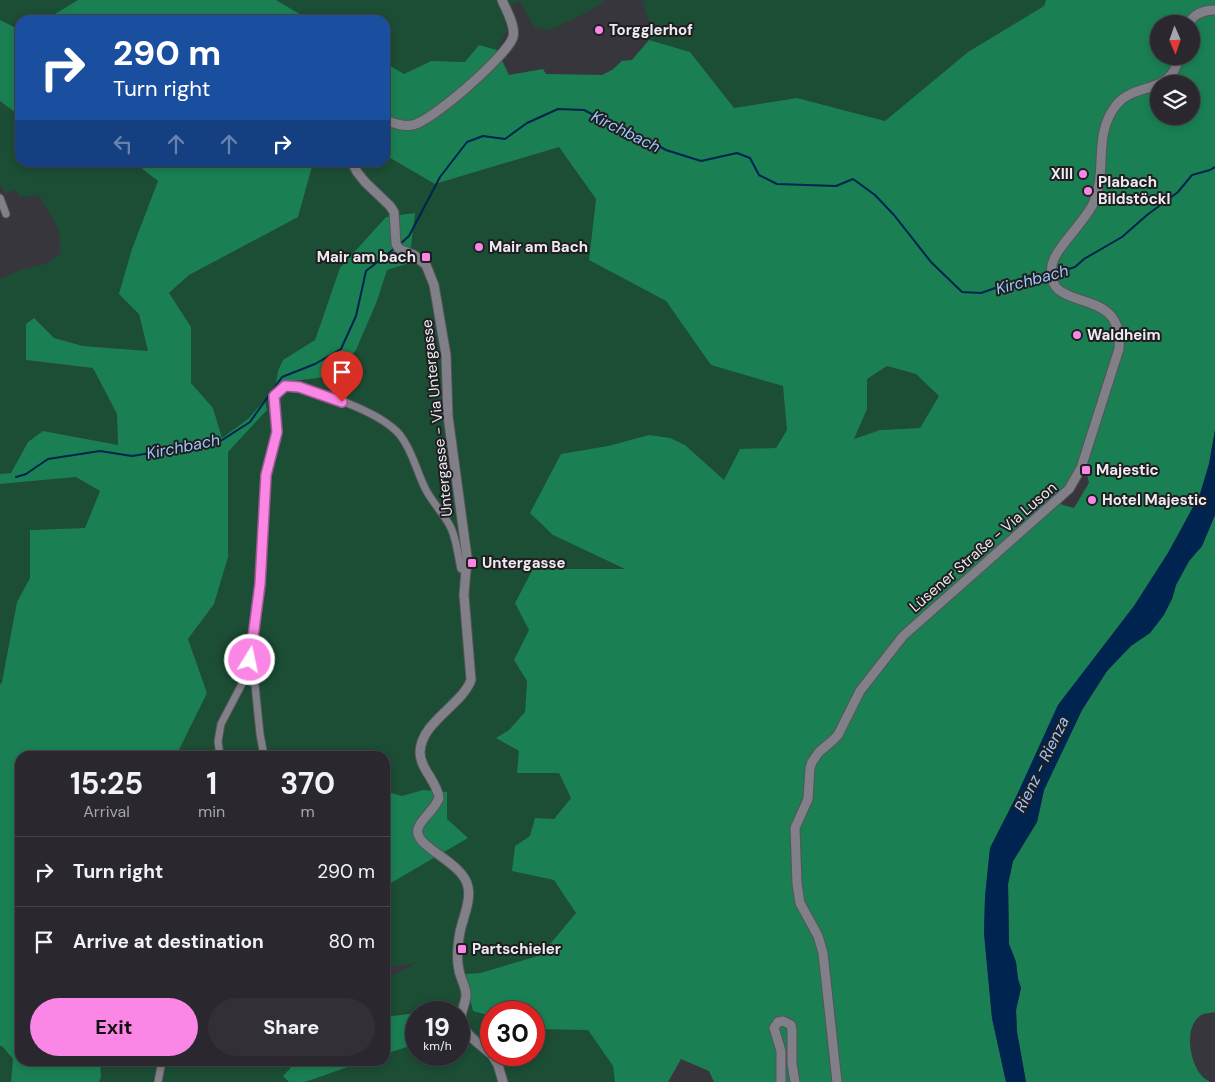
<!DOCTYPE html>
<meta charset="utf-8">
<style>
:root{--surface:#2a282e;--page:#323036;--text:#f1f3f6;--muted:#a5a6aa;--line:#46444a;--accent:#fa87e6}
body{margin:0;font-family:"DM Sans",sans-serif;background:var(--page);color:var(--text);height:100vh;display:flex;flex-direction:column;font-size:19px;white-space:nowrap}
*{box-sizing:border-box;margin:0}
p{font-size:16px;color:var(--muted)}
.icon{flex:none;width:28px;height:28px;fill:none;stroke:currentColor;stroke-width:2;stroke-linecap:round;stroke-linejoin:round}
.map{position:relative;flex:1;overflow:hidden}
.drawer{position:absolute;left:15px;top:751px;width:375px;height:315px;display:flex;flex-direction:column;background:var(--surface);border-radius:15px;box-shadow:0 2px 8px #0003,0 0 0 1px var(--line)}
.drawer>*{flex:none}
.top-card{position:absolute;left:15px;top:15px;width:375px;height:152px;border-radius:15px;box-shadow:0 2px 8px #0003,0 0 0 1px var(--line);background:#1a4fa0;color:#fff;overflow:hidden}
.needle{width:32px;rotate:178deg}
.buttons{position:absolute;left:1150px;top:15px;display:grid;gap:10px}
.buttons a{display:grid;place-items:center;width:50px;height:50px;border-radius:50%;background:var(--surface);box-shadow:0 2px 8px #0003,0 0 0 1px var(--line);font-size:25px}
.speed{position:absolute;left:405px;top:1001px;display:flex;gap:10px;font-size:25px;font-weight:700;text-align:center}
.speed>*{display:grid;place-content:center;width:65px;height:65px;border-radius:50%;background:var(--surface);box-shadow:0 2px 8px #0003,0 0 0 1px var(--line);line-height:1}
.speed small{font-size:12px;font-weight:400}
.speed .limit{border:8px solid #d22;background:#fff;color:#111}
.pin{position:absolute;display:grid;place-items:center;width:42px;height:42px;color:#fff;margin:-51px -21px;border-radius:50% 50% 50% 0;rotate:-45deg;box-shadow:0 0 5px #0007}
.pin .icon{rotate:45deg}
.me{position:absolute;width:55px;margin:-28px;rotate:10deg;stroke-linejoin:round;filter:drop-shadow(0 0 4px #0008)}
.turn{display:flex;align-items:center;gap:18px;height:105px;padding:0 15px;font-size:22px}
.turn .icon{width:65px;height:65px;stroke-width:2.5}
.turn b{display:block;font-size:35px;line-height:42px}
.lanes{display:flex;align-items:center;height:48px;padding:0 15px;background:#0003;justify-content:center;gap:25px;direction:ltr}
.lanes .off{opacity:.35}
.eta{display:flex;justify-content:space-evenly;align-items:center;height:85px;text-align:center}
.eta b{font-size:30px;font-weight:700;line-height:35px}
.button{display:flex;gap:10px;margin-top:auto;padding:10px 15px}
.button a{flex:1;height:58px;border-radius:30px;background:var(--accent);color:#111;font-size:20px;font-weight:700;line-height:58px;text-align:center}
.button a+a{background:var(--page);color:var(--text)}
ul{padding:0;list-style:none}
li{display:flex;align-items:center;gap:15px;height:70px;padding:0 15px;border-top:1px solid var(--line)}
li div{flex:1}
li b{display:block;font-size:19px}
li em{font-style:normal}
.map>svg:first-child{display:block}
</style>
<div class="map">
<svg width="1215" height="1082" viewBox="0 0 1215 1082">
<rect width="100%" height="100%" fill="#38363d"/>
<path fill="#1c4d35" fill-rule="evenodd" d="M 0,0 L 78,0 L 45,20 L 20,20 L 20,30 L 0,20 Z
M 276,0 L 607,0 L 580,16 L 549,30 L 535,28 L 519,1 L 503,10 L 507,30 L 497,50 L 479,45 L 465,62 L 430,61 L 404,74 L 385,63 L 385,20 L 310,20 Z
M 642,0 L 1046,0 L 1044,6 L 968,52 L 885,121 L 797,98 L 734,108 L 690,52 L 649,40 L 649,21 Z
M 0,101 L 20,116 L 20,162 L 135,163 L 158,181 L 132,249 L 139,314 L 148,351 L 83,346 L 54,338 L 34,319 L 26,325 L 26,360 L 93,368 L 117,414 L 118,445 L 43,431 L 28,442 L 11,473 L 0,474 L 0,277 L 1,279 L 21,270 L 48,263 L 61,253 L 59,230 L 39,195 L 20,197 L 15,190 L 5,194 L 0,184 Z
M 559,147 L 596,199 L 589,260 L 666,301 L 711,365 L 783,385 L 787,430 L 776,448 L 740,450 L 724,480 L 685,445 L 649,435 L 608,446 L 553,535 L 626,570 L 533,569 L 529,630 L 514,660 L 527,681 L 525,712 L 509,730 L 496,738 L 559,773 L 571,798 L 554,819 L 535,819 L 530,836 L 554,880 L 576,913 L 542,955 L 480,973 L 464,974 L 473,1011 L 491,1016 L 491,1055 L 534,1055 L 534,1029 L 588,1030 L 613,1066 L 615,1082 L 405,1082 L 404,1080 L 403,1082 L 305,1082 L 365,1061 L 385,1061 L 385,1054 L 416,1044 L 416,1055 L 459,1055 L 459,1012 C 435,1012 407,1009 385,1019 L 385,980 L 416,963 L 385,968 L 385,889 L 447,819 L 423,790 L 402,796 L 385,791 L 385,756 L 176,756 L 207,693 L 188,639 L 214,604 L 228,557 L 228,452 L 267,410 L 265,400 L 248,419 L 222,438 L 213,408 L 191,383 L 191,327 L 169,294 L 189,275 L 298,217 L 313,163 L 385,162 L 385,155 L 435,184 ZM 415,213 L 387,270 L 377,301 L 356,350 L 334,376 L 285,382 L 278,388 L 283,360 L 315,340 L 324,312 Z
M 887,366 L 916,374 L 939,396 L 920,428 L 880,430 L 854,439 L 867,409 L 867,379 Z
M 76,477 L 100,491 L 85,528 L 30,530 L 30,579 L 17,602 L 2,682 L 0,685 L 0,484 Z
M 0,1046 L 2,1046 L 13,1059 L 11,1082 L 0,1082 Z
M 100,1061 L 297,1061 L 283,1076 L 289,1082 L 99,1082 L 101,1077 Z"/>
<path fill="#1a8053" fill-rule="evenodd" d="M 78,0 L 276,0 L 310,20 L 45,20 Z
M 1046,0 L 1215,0 L 1215,430 L 1209,464 L 1200,494 L 1168,553 L 1134,606 L 1058,705 L 1017,795 L 990,848 L 985,897 L 984,933 L 992,1018 L 1006,1082 L 714,1082 L 709,1071 L 681,1059 L 668,1082 L 615,1082 L 613,1066 L 588,1030 L 534,1029 L 534,1012 L 491,1012 L 491,1016 L 473,1011 L 464,974 L 480,973 L 541,955 L 576,913 L 554,880 L 512,871 L 515,846 L 530,836 L 535,818 L 554,819 L 571,798 L 559,773 L 517,773 L 519,751 L 496,738 L 509,730 L 525,712 L 527,681 L 514,660 L 529,630 L 515,603 L 533,569 L 625,569 L 553,535 L 530,513 L 561,454 L 608,446 L 649,435 L 670,438 L 685,445 L 724,480 L 740,449 L 776,448 L 787,430 L 783,386 L 711,365 L 666,301 L 589,260 L 596,199 L 559,147 L 435,184 L 385,155 L 385,63 L 404,74 L 431,61 L 465,62 L 479,45 L 497,50 L 509,75 L 543,69 L 546,74 L 602,75 L 612,70 L 622,61 L 632,60 L 649,40 L 690,52 L 734,108 L 797,98 L 885,121 L 968,52 L 1044,6 ZM 1159,24 L 1191,24 L 1191,56 L 1159,56 ZM 1159,84 L 1191,84 L 1191,116 L 1159,116 ZM 887,366 L 916,374 L 939,396 L 920,428 L 880,430 L 854,439 L 867,409 L 867,379 ZM 1086,470 L 1089,483 L 1074,508 L 1060,504 L 1069,493 L 1083,471 Z
M 0,20 L 20,30 L 20,116 L 0,101 Z
M 135,163 L 313,163 L 298,217 L 189,275 L 169,293 L 191,327 L 191,383 L 213,408 L 222,438 L 248,419 L 265,400 L 267,410 L 228,452 L 228,557 L 214,604 L 188,639 L 207,693 L 176,756 L 20,756 L 20,1061 L 100,1061 L 101,1077 L 99,1082 L 11,1082 L 13,1059 L 2,1046 L 0,1046 L 0,685 L 2,682 L 17,602 L 30,578 L 30,530 L 85,528 L 100,491 L 76,477 L 0,484 L 0,474 L 11,473 L 28,442 L 43,431 L 118,445 L 117,414 L 93,368 L 26,360 L 26,324 L 34,318 L 54,338 L 83,346 L 148,351 L 139,314 L 119,294 L 132,249 L 158,181 Z
M 415,213 L 409,263 L 387,270 L 377,301 L 356,350 L 334,376 L 285,382 L 278,388 L 274,396 L 278,371 L 283,360 L 315,340 L 340,268 L 386,217 Z
M 1215,515 L 1215,1012 C 1212,1013 1206,1013 1203,1014 C 1183,1024 1189,1061 1201,1075 C 1203,1078 1207,1080 1210,1082 L 1026,1082 L 1017,1032 L 1016,1010 L 1021,988 L 1018,979 L 1016,962 L 1009,944 L 1008,884 L 1013,861 L 1037,822 L 1044,790 L 1082,710 L 1107,671 L 1130,646 L 1150,633 L 1172,599 L 1176,585 L 1189,561 L 1202,546 Z
M 423,790 L 447,792 L 447,819 L 468,838 L 389,884 L 385,889 L 385,791 L 402,796 Z
M 416,1013 L 416,1044 L 385,1054 L 385,1019 L 392,1016 Z
M 297,1061 L 365,1061 L 305,1082 L 289,1082 L 283,1076 Z"/>
<path fill="#002450" d="M 1215,430 L 1215,515 L 1202,546 L 1189,561 L 1176,585 L 1172,599 L 1164,615 L 1150,633 L 1131,646 L 1107,671 L 1082,710 L 1044,790 L 1037,822 L 1013,861 L 1008,884 L 1009,944 L 1016,962 L 1018,979 L 1021,988 L 1016,1010 L 1017,1032 L 1026,1082 L 1006,1082 L 992,1018 L 984,933 L 985,897 L 990,848 L 1017,795 L 1058,705 L 1134,606 L 1168,553 L 1185,522 L 1200,494 L 1209,464 Z"/>
<g fill="none" stroke-linecap="round" stroke-linejoin="round">
<path stroke="#002450" stroke-width="2" d="M 399,245 L 409,236 L 440,177 L 467,142 L 483,136 L 505,139 L 527,123 L 558,109 L 584,110 L 617,127 L 644,138 L 666,150 L 701,161 L 737,153 L 750,158 L 759,175 L 777,184 L 836,186 L 853,179 L 875,195 L 894,215 L 931,262 L 962,292 L 981,293 L 1032,275 L 1049,276
M 1056,273 L 1075,267 L 1084,259 L 1122,237 L 1147,215 L 1178,192 L 1192,175 L 1210,170 L 1215,167
M 16,477 L 26,474 L 48,459 L 100,451 L 132,456 L 219,442 L 250,422 L 282,377 L 315,364 L 341,349 L 356,316 L 366,271 L 395,248"/>
<defs>
<path id="minor" d="M 0,198 L 6,214
M 251,663 L 255,685 L 260,734 L 264,756
M 220,756 L 218,741 L 221,724 L 244,680 L 250,660 L 255,630 L 261,584 L 266,475 L 276,442 L 277,432 L 274,396 L 285,387 C 314,388 381,412 400,435 C 412,450 416,469 424,486 C 431,502 444,513 451,528 C 457,541 458,556 461,569 L 467,571
M 158,1082 L 162,1061"/>
<path id="tertiary" d="M 1188,24 C 1194,14 1203,10 1215,10
M 385,120 C 393,123 403,127 412,125 C 430,123 508,55 513,37 C 516,26 506,10 502,0
M 352,162 L 357,172 L 365,182 L 390,206 L 394,212 L 396,244 L 399,249 L 414,255 L 426,265 L 434,285 L 446,355 L 448,416 L 467,557 L 464,595 L 471,680 C 462,705 421,722 420,752 C 420,769 437,781 439,798 C 435,810 420,819 418,829 C 413,847 464,862 468,887 C 471,901 463,918 460,932 C 458,943 456,958 459,970 C 460,978 466,986 466,995 C 466,1005 458,1014 462,1025 C 467,1036 482,1046 491,1054
M 492,1055 L 498,1065 L 503,1082
M 781,1082 L 781,1051 L 774,1028 L 778,1022 L 783,1021 L 791,1025 L 792,1030 L 792,1064 L 795,1082
M 837,1082 L 823,953 L 818,936 L 800,903 L 797,884 L 795,828 L 808,799 L 810,768 L 812,762 L 819,752 L 832,741 L 838,735 L 860,691 L 903,636 L 1069,489 L 1081,468 L 1119,349 C 1125,281 1043,317 1052,265 C 1055,248 1086,221 1094,202 C 1108,169 1092,135 1117,104 C 1137,81 1172,96 1179,56"/>
</defs>
<use href="#minor" stroke="#555359" stroke-width="9"/>
<use href="#tertiary" stroke="#555359" stroke-width="11"/>
<use href="#minor" stroke="#817f87" stroke-width="7"/>
<use href="#tertiary" stroke="#817f87" stroke-width="9"/>
</g>
<g fill="none" stroke-linecap="round" stroke-linejoin="round">
<defs>
<path id="route" d="M 250,660 L 260,584 L 266,475 L 277,432 L 274,396 L 285,386 L 299,387 L 342,402"/>
</defs>
<use href="#route" stroke="#a25896" stroke-width="12"/>
<use href="#route" stroke="#fa87e6" stroke-width="9"/>
</g>
<g fill="#fa87e6" stroke="#1f1e21" stroke-width="2">
<circle cx="599" cy="30" r="5"/>
<circle cx="1083" cy="174" r="5"/>
<circle cx="1088" cy="191" r="5"/>
<circle cx="479" cy="247" r="5"/>
<rect x="421" y="252" width="10" height="10" rx="2.5"/>
<circle cx="1077" cy="335" r="5"/>
<rect x="1081" y="465" width="10" height="10" rx="2.5"/>
<circle cx="1092" cy="500" r="5"/>
<rect x="467" y="558" width="10" height="10" rx="2.5"/>
<rect x="457" y="944" width="10" height="10" rx="2.5"/>
</g>
<g text-anchor="middle" stroke-width="4" stroke-linejoin="round" paint-order="stroke">
<g font-size="15" font-weight="bold" fill="#edebf0" stroke="#1f1e21" text-anchor="start">
<text x="609" y="35">Torgglerhof</text>
<text x="1073" y="179" text-anchor="end">XIII</text>
<text x="1098" y="187">Plabach<tspan x="1098" dy="17">Bildstöckl</tspan></text>
<text x="489" y="252">Mair am Bach</text>
<text x="416" y="262" text-anchor="end">Mair am bach</text>
<text x="1087" y="340">Waldheim</text>
<text x="1096" y="475">Majestic</text>
<text x="1102" y="505">Hotel Majestic</text>
<text x="482" y="568">Untergasse</text>
<text x="472" y="954">Partschieler</text>
</g>
<g font-size="15" fill="#edebf0" stroke="#1f1e21">
<text transform="translate(437 418) rotate(-96)" y="5">Untergasse - Via Untergasse</text>
<text transform="translate(983 547) rotate(-41)" y="5">Lüsener Straße - Via Luson</text>
</g>
<g font-size="16" font-style="italic" fill="#9fc7fc" stroke="#1f1e21">
<text transform="translate(626 131) rotate(26)" y="6">Kirchbach</text>
<text transform="translate(1032 279) rotate(-15)" y="6">Kirchbach</text>
<text transform="translate(183 446) rotate(-11)" y="6">Kirchbach</text>
<text transform="translate(1041 764) rotate(-64)" y="6">Rienz - Rienza</text>
</g>
</g>
</svg>
<div class="buttons">
<a><svg class="needle" viewBox="-14 -14 28 28"><path d="M0-13l5 13h-10z" fill="#e53935"/><path d="M0 13l5-13h-10z" fill="#a5a6aa"/></svg></a>
<a><svg class="icon" aria-label="layers" viewBox="0 0 24 24"><path d="M12 4l9 5-9 5-9-5zM3 14l9 5 9-5"/></svg></a>
</div>
<div class="speed"><div>19<small>km/h</small></div><div class="limit">30</div></div>
<div class="pin" style="left:342px;top:402px;background:#d93025"><svg class="icon" aria-label="arrive" viewBox="0 0 24 24"><path d="M6 21V4h12l-3 4 3 4H6"/></svg></div>
<svg class="me" style="left:250px;top:660px" viewBox="-20 -20 40 40"><circle r="17" fill="#fa87e6" stroke="#fff" stroke-width="3"/><path d="M0-11L8 9 0 5-8 9z" fill="#fff"/></svg>
<div class="top-card">
<div class="turn"><svg class="icon" aria-label="right" viewBox="0 0 24 24"><path d="M7 20v-9h11M14 6l5 5-5 5"/></svg><div><b>290 m</b>Turn right</div></div>
<div class="lanes"><svg class="icon off" aria-label="left" viewBox="0 0 24 24"><path d="M17 20v-9H6M10 6l-5 5 5 5"/></svg><svg class="icon off" aria-label="ahead" viewBox="0 0 24 24"><path d="M12 20V5M6 11l6-6 6 6"/></svg><svg class="icon off" aria-label="ahead" viewBox="0 0 24 24"><path d="M12 20V5M6 11l6-6 6 6"/></svg><svg class="icon" aria-label="right" viewBox="0 0 24 24"><path d="M7 20v-9h11M14 6l5 5-5 5"/></svg></div>
</div>
<section class="drawer">
<div class="eta">
<div><b>15:25</b><p>Arrival</p></div>
<div><b>1</b><p>min</p></div>
<div><b>370</b><p>m</p></div>
</div>
<ul>
<li><svg class="icon" aria-label="right" viewBox="0 0 24 24"><path d="M7 20v-9h11M14 6l5 5-5 5"/></svg><div><b>Turn right</b></div><em>290 m</em></li>
<li><svg class="icon" aria-label="arrive" viewBox="0 0 24 24"><path d="M6 21V4h12l-3 4 3 4H6"/></svg><div><b>Arrive at destination</b></div><em>80 m</em></li>
</ul>
<div class="button"><a>Exit</a><a>Share</a></div>
</section>
</div>
